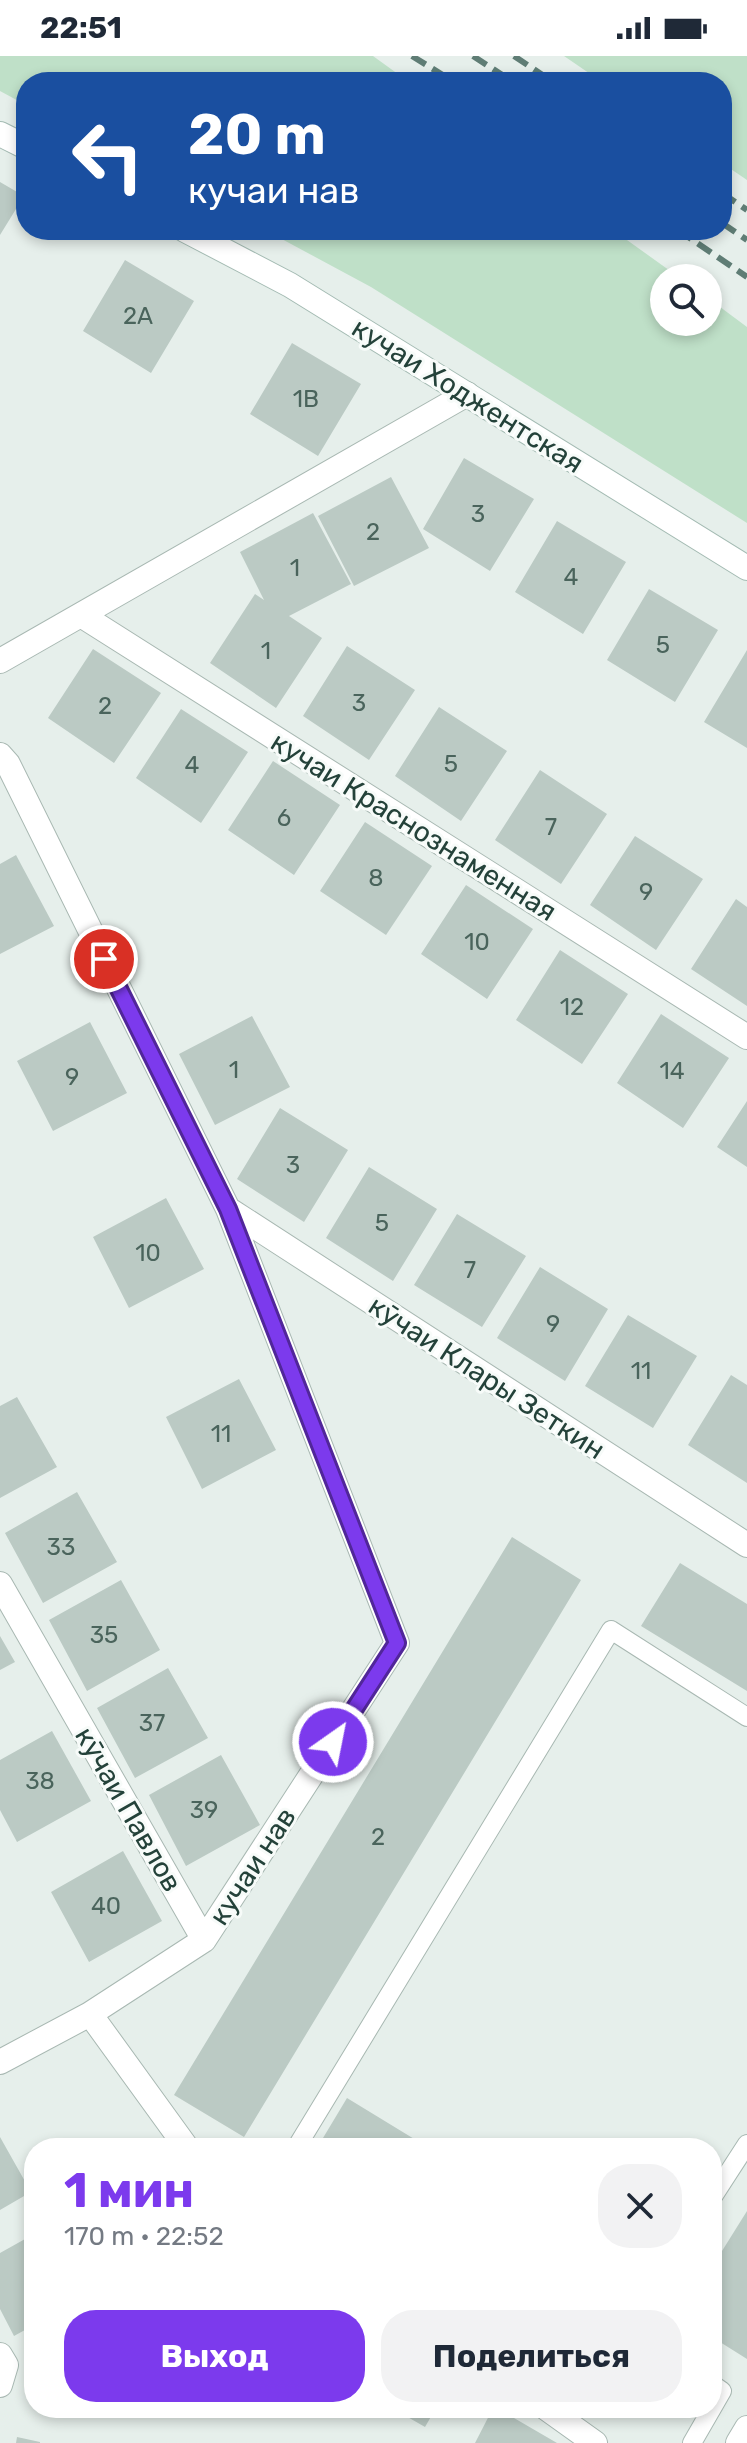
<!DOCTYPE html>
<html lang="ru">
<meta charset="utf-8">
<style>
:root{--surface:#fff;--page:#f2f2f3;--text:#1f2937;--muted:#747a83;--accent:#7c3aed}
body{margin:0;font-family:Rubik,sans-serif;background:var(--page);color:var(--text);height:100vh;display:flex;flex-direction:column;font-size:30px;white-space:nowrap}
*{box-sizing:border-box;margin:0}
p{font-size:26px;color:var(--muted)}
.icon{flex:none;width:44px;height:44px;fill:none;stroke:currentColor;stroke-width:2;stroke-linecap:round;stroke-linejoin:round}
.map{position:relative;flex:1;overflow:hidden}
.drawer{position:absolute;left:24px;top:2082px;width:698px;height:280px;display:flex;flex-direction:column;background:var(--surface);border-radius:32px;box-shadow:0 4px 12px #0003}
.drawer>*{flex:none}
.top-card{position:absolute;left:16px;top:16px;width:716px;height:168px;border-radius:32px;box-shadow:0 4px 12px #0003;background:#1a4fa0;color:#fff;overflow:hidden}
.tools{position:absolute;left:650px;top:208px;display:grid;gap:16px}
.tools a{display:grid;place-items:center;width:72px;height:72px;border-radius:50%;background:var(--surface);box-shadow:0 4px 12px #0003;font-size:40px}
.pin{position:absolute;display:grid;place-items:center;width:68px;height:68px;color:#fff;margin:-34px;border:4px solid #fff;border-radius:50%;box-shadow:0 2px 8px #0007}
.me{position:absolute;width:88px;margin:-44px;rotate:33deg;stroke-linejoin:round;filter:drop-shadow(0 0 6px #0008)}
.turn{display:flex;align-items:center;gap:28px;height:168px;padding:0 40px;font-size:36px}
.turn .icon{width:104px;height:104px;stroke-width:2.5}
.turn b{display:block;font-size:56px;line-height:68px}
.round{display:grid;place-items:center;flex:none;width:84px;height:84px;border-radius:32px;background:var(--page)}
.summary{display:flex;align-items:center;justify-content:space-between;height:136px;padding:0 40px}
h1{font-size:48px;font-weight:700;line-height:60px;color:var(--accent)}
.cta{display:flex;gap:16px;margin-top:auto;padding:16px 40px}
.cta a{flex:1;height:92px;border-radius:32px;background:var(--accent);color:#fff;font-size:32px;font-weight:700;line-height:92px;text-align:center}
.cta a+a{background:var(--page);color:var(--text)}
.status{display:flex;justify-content:space-between;align-items:center;height:56px;padding:0 40px;background:var(--surface);direction:ltr}
.status svg{height:22px;fill:currentColor}
.map>svg:first-child{display:block}
</style>
<div class="status"><b>22:51</b><svg viewBox="0 0 49 12"><path d="M0 12V9h3v3zM5 12V6h3v6zM10 12V3h3v9zM15 12V0h3v12zM26 1h20v11H26zM47 4h2v5h-2z"/></svg></div>
<div class="map">
<svg width="747" height="2387" viewBox="0 0 747 2387">
<rect width="100%" height="100%" fill="#e6efeb"/>
<path fill="#bfe0c8" d="M 0,0 L 373,0 L 409,26 L 26,26 L 26,49 L 0,35 Z
M 564,0 L 747,0 L 747,124 L 722,107 L 722,26 L 602,26 Z
M 265,174 L 613,174 L 680,222 L 664,222 L 664,266 L 708,266 L 708,242 L 747,271 L 747,467 L 371,231 Z"/>
<path fill="#bbcac4" d="M 0,126 L 24,140 L 0,179 Z
M 125,204 L 194,245 L 151,317 L 83,275 Z
M 292,287 L 361,328 L 318,400 L 250,358 Z
M 464,402 L 534,443 L 490,515 L 423,473 Z
M 391,421 L 429,492 L 354,530 L 318,460 Z
M 313,457 L 351,528 L 289,560 L 322,582 L 276,652 L 210,607 L 255,538 L 264,544 L 240,496 Z
M 557,465 L 626,506 L 583,578 L 515,536 Z
M 649,533 L 718,574 L 675,646 L 607,604 Z
M 347,590 L 415,634 L 369,704 L 303,660 Z
M 93,593 L 161,637 L 114,707 L 48,662 Z
M 747,594 L 747,692 L 704,666 Z
M 439,651 L 507,695 L 461,765 L 395,720 Z
M 181,653 L 248,696 L 201,767 L 136,722 Z
M 273,705 L 340,749 L 294,819 L 228,774 Z
M 540,714 L 607,758 L 561,828 L 495,784 Z
M 365,766 L 432,810 L 386,879 L 320,835 Z
M 635,780 L 703,823 L 656,894 L 590,849 Z
M 16,799 L 54,870 L 0,898 L 0,808 Z
M 466,829 L 533,873 L 487,943 L 421,898 Z
M 736,843 L 747,851 L 747,950 L 691,913 Z
M 560,894 L 628,938 L 582,1008 L 516,964 Z
M 661,958 L 729,1002 L 683,1072 L 617,1027 Z
M 252,960 L 290,1031 L 215,1069 L 179,998 Z
M 90,966 L 127,1037 L 53,1075 L 17,1005 Z
M 747,1045 L 747,1111 L 717,1091 Z
M 280,1052 L 348,1094 L 304,1166 L 237,1123 Z
M 369,1111 L 437,1153 L 393,1225 L 326,1182 Z
M 166,1142 L 204,1213 L 129,1252 L 93,1181 Z
M 457,1158 L 526,1200 L 482,1271 L 414,1229 Z
M 540,1211 L 608,1253 L 565,1325 L 497,1282 Z
M 628,1259 L 697,1300 L 653,1372 L 585,1330 Z
M 731,1319 L 747,1329 L 747,1427 L 688,1389 Z
M 239,1323 L 276,1394 L 202,1433 L 166,1361 Z
M 17,1341 L 57,1411 L 0,1442 L 0,1350 Z
M 77,1436 L 117,1506 L 43,1547 L 5,1477 Z
M 512,1481 L 581,1524 L 244,2081 L 174,2039 Z
M 680,1507 L 747,1548 L 747,1635 L 641,1570 Z
M 121,1524 L 160,1594 L 87,1635 L 49,1564 Z
M 0,1580 L 15,1606 L 0,1614 Z
M 168,1612 L 208,1682 L 135,1722 L 97,1652 Z
M 52,1675 L 91,1745 L 17,1786 L 0,1754 L 0,1704 Z
M 221,1699 L 260,1769 L 186,1810 L 149,1739 Z
M 123,1795 L 162,1865 L 89,1906 L 51,1836 Z
M 347,2042 L 429,2092 L 317,2092 Z
M 0,2081 L 31,2136 L 0,2154 Z
M 747,2155 L 747,2303 L 712,2281 L 712,2211 Z
M 34,2178 L 34,2269 L 14,2280 L 0,2253 L 0,2197 Z
M 392,2352 L 436,2352 L 425,2371 Z
M 493,2352 L 497,2352 L 557,2387 L 475,2387 Z
M 17,2381 L 40,2386 L 40,2387 L 16,2387 Z"/>
<g fill="none" stroke-linecap="round" stroke-linejoin="round">
<defs>
<path id="service" d="M 296,2092 L 611,1574 L 747,1661
M 712,2142 L 747,2088
M 692,2387 L 722,2335 L 712,2328"/>
<path id="minor" d="M 81,559 L 747,981
M 0,605 L 467,338
M 0,699 L 8,708 L 228,1153 L 397,1587 L 204,1884
M 228,1153 L 747,1489
M 0,1528 L 204,1884 L 90,1958 L 187,2092
M 0,2006 L 90,1958
M 0,2299 L 6,2309 L 0,2329
M 546,2352 L 595,2387"/>
<path id="tertiary" d="M 738,2387 L 747,2372"/>
<path id="secondary" d="M 0,78 L 26,91
M 185,174 L 290,229 L 747,512"/>
</defs>
<use href="#service" stroke="#a8b8b2" stroke-width="20"/>
<use href="#minor" stroke="#a8b8b2" stroke-width="26"/>
<use href="#tertiary" stroke="#a8b8b2" stroke-width="26"/>
<use href="#secondary" stroke="#a4bbb3" stroke-width="26"/>
<use href="#service" stroke="#fff" stroke-width="18"/>
<use href="#minor" stroke="#fff" stroke-width="24"/>
<use href="#tertiary" stroke="#fff" stroke-width="24"/>
<use href="#secondary" stroke="#fff" stroke-width="24"/>
<path stroke="#5f7d75" stroke-width="6" stroke-dasharray="16 8" stroke-linecap="butt" d="M 412,0 L 454,26
M 473,0 L 513,26
M 514,0 L 553,26
M 722,137 L 747,154
M 722,167 L 747,184
M 678,174 L 747,221"/>
</g>
<g fill="none" stroke-linecap="round" stroke-linejoin="round">
<defs>
<path id="route" d="M 104,903 L 228,1153 L 397,1587 L 333,1686"/>
</defs>
<use href="#route" stroke="#51269a" stroke-width="20"/>
<use href="#route" stroke="#7c3aed" stroke-width="14"/>
</g>
<g text-anchor="middle" stroke-width="6" stroke-linejoin="round" paint-order="stroke">
<g font-size="24" fill="#4a645c">
<text x="138" y="268">2А</text>
<text x="306" y="351">1В</text>
<text x="478" y="466">3</text>
<text x="373" y="484">2</text>
<text x="295" y="520">1</text>
<text x="571" y="529">4</text>
<text x="663" y="597">5</text>
<text x="266" y="603">1</text>
<text x="359" y="655">3</text>
<text x="105" y="658">2</text>
<text x="451" y="716">5</text>
<text x="192" y="717">4</text>
<text x="284" y="770">6</text>
<text x="551" y="779">7</text>
<text x="376" y="830">8</text>
<text x="646" y="844">9</text>
<text x="477" y="894">10</text>
<text x="572" y="959">12</text>
<text x="234" y="1022">1</text>
<text x="672" y="1023">14</text>
<text x="72" y="1029">9</text>
<text x="293" y="1117">3</text>
<text x="382" y="1175">5</text>
<text x="148" y="1205">10</text>
<text x="470" y="1222">7</text>
<text x="553" y="1276">9</text>
<text x="641" y="1323">11</text>
<text x="221" y="1386">11</text>
<text x="61" y="1499">33</text>
<text x="104" y="1587">35</text>
<text x="152" y="1675">37</text>
<text x="40" y="1733">38</text>
<text x="204" y="1762">39</text>
<text x="378" y="1789">2</text>
<text x="106" y="1858">40</text>
</g>
<g font-size="28" fill="#24423a" stroke="#f7fbf9">
<text transform="translate(468 339) rotate(32)" y="10">кучаи Ходжентская</text>
<text transform="translate(414 770) rotate(32)" y="10">кучаи Краснознаменная</text>
<text transform="translate(487 1321) rotate(33)" y="10">кӯчаи Клары Зеткин</text>
<text transform="translate(129 1753) rotate(60)" y="10">кӯчаи Павлов</text>
<text transform="translate(252 1810) rotate(-57)" y="10">кучаи нав</text>
</g>
</g>
</svg>
<div class="tools">
<a><svg class="icon" aria-label="search" viewBox="0 0 24 24"><circle cx="10" cy="10" r="6"/><path d="M15 15l6 6"/></svg></a>
</div>
<div class="pin" style="left:104px;top:903px;background:#d93025"><svg class="icon" aria-label="arrive" viewBox="0 0 24 24"><path d="M6 21V4h12l-3 4 3 4H6"/></svg></div>
<svg class="me" style="left:333px;top:1686px" viewBox="-20 -20 40 40"><circle r="17" fill="#7c3aed" stroke="#fff" stroke-width="3"/><path d="M0-11L8 9 0 5-8 9z" fill="#fff"/></svg>
<div class="top-card">
<div class="turn"><svg class="icon" aria-label="left" viewBox="0 0 24 24"><path d="M17 20v-9H6M10 6l-5 5 5 5"/></svg><div><b>20 m</b>кучаи нав</div></div>
</div>
<section class="drawer">
<div class="summary"><div><h1>1 мин</h1><p>170 m · 22:52</p></div><a class="round"><svg class="icon" aria-label="close" viewBox="0 0 24 24"><path d="M6 6l12 12M18 6L6 18"/></svg></a></div>
<div class="cta"><a>Выход</a><a>Поделиться</a></div>
</section>
</div>
